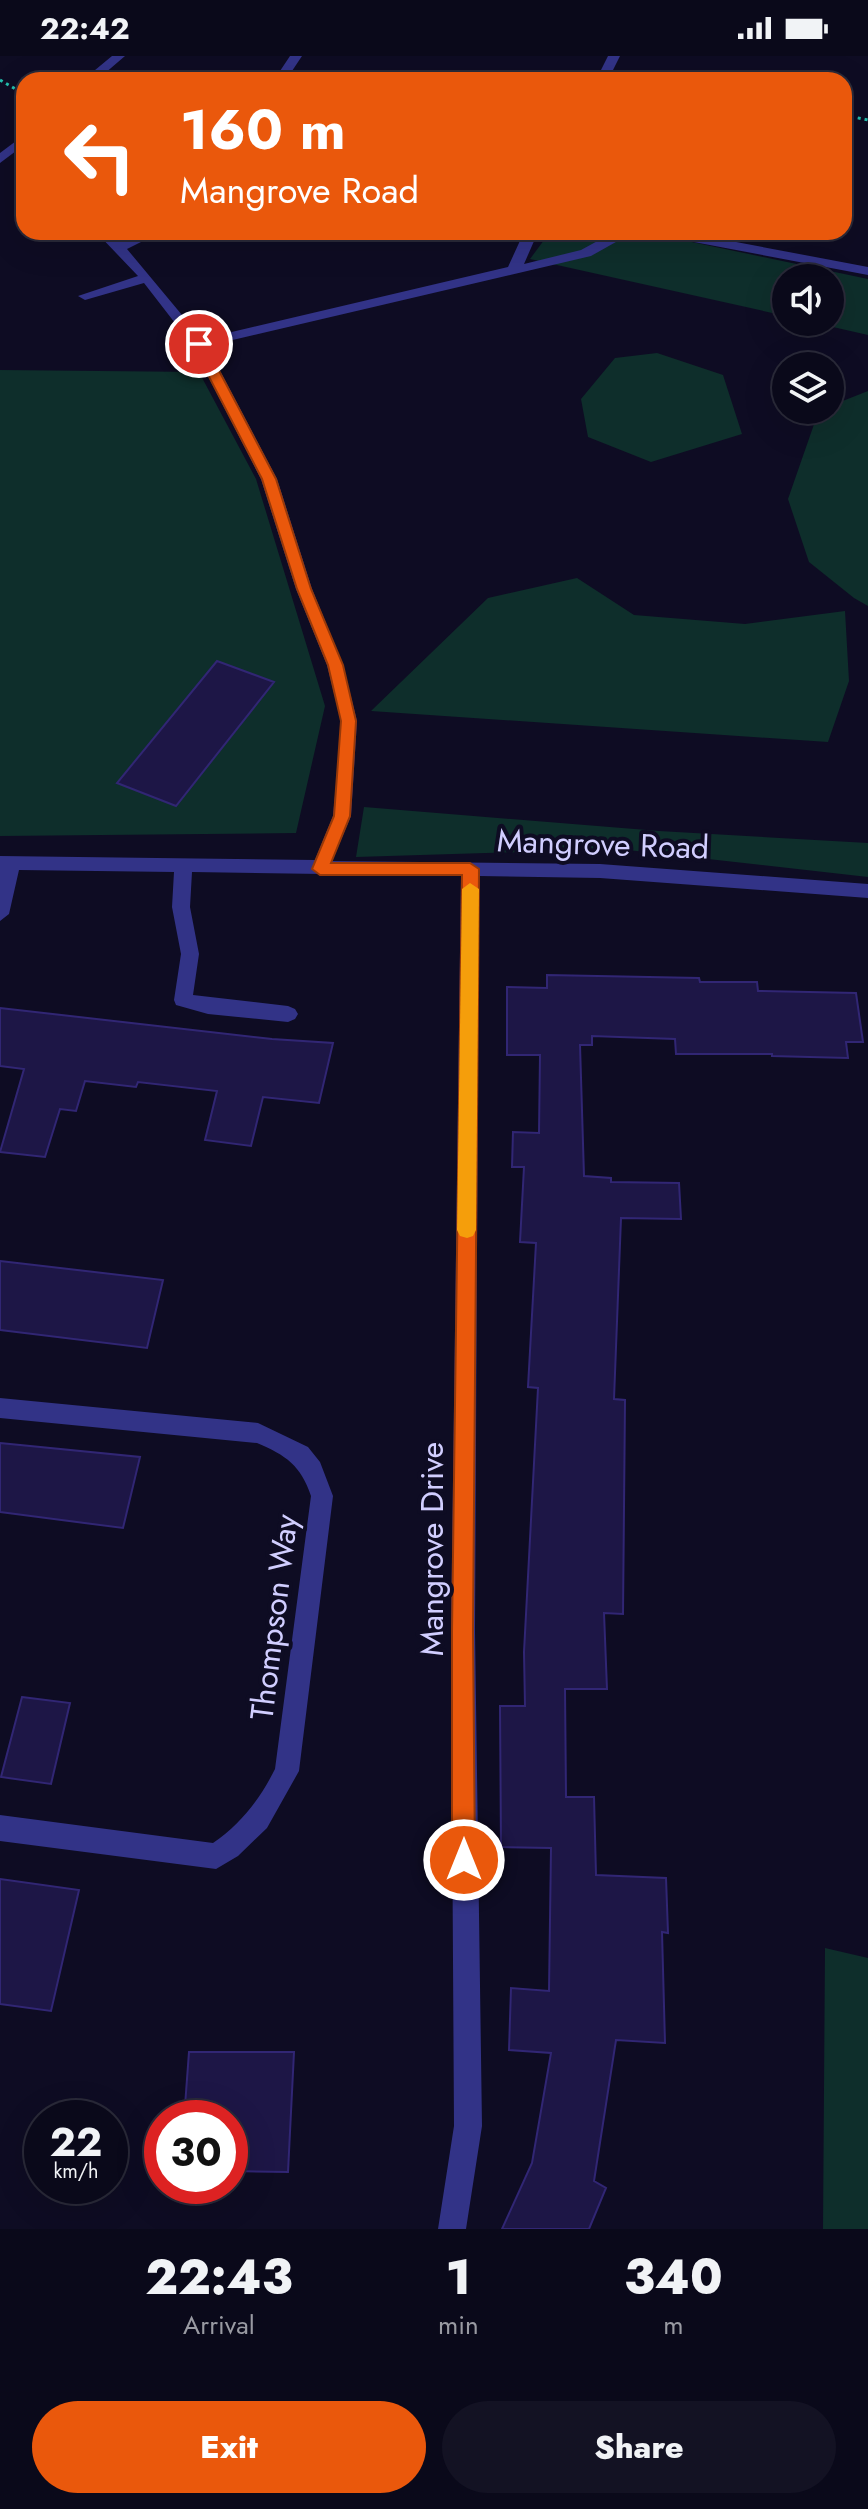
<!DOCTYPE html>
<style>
:root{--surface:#0a091a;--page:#131223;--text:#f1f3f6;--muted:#999aa2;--line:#2a2a39;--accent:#ea580c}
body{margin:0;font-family:Jost,sans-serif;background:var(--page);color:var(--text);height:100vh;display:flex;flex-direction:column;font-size:30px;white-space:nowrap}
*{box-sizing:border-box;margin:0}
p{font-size:26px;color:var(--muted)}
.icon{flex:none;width:44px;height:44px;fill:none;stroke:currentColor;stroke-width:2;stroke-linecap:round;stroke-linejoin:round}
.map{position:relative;height:2173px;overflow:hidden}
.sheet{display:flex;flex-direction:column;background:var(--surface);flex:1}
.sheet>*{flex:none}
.guide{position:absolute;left:16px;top:16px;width:836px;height:168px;border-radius:24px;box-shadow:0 8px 32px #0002,0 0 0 2px var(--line);background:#ea580c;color:#fff;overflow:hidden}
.buttons{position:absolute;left:772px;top:208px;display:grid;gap:16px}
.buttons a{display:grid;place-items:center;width:72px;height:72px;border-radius:50%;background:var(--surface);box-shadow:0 8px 32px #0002,0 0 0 2px var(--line);font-size:40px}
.speed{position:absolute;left:24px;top:2044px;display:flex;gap:16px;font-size:40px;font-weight:700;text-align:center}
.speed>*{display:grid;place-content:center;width:104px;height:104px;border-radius:50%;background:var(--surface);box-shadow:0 8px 32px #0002,0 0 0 2px var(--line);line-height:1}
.speed small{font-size:20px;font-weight:400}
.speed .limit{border:12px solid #d22;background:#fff;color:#111}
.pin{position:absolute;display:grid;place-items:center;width:68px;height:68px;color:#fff;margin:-34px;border:4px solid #fff;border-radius:50%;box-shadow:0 2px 8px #0007}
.me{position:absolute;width:88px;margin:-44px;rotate:0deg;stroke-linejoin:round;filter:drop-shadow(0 0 6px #0008)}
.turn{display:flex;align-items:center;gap:28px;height:168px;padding:0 32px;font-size:36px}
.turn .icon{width:104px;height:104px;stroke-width:2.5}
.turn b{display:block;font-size:56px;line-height:68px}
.eta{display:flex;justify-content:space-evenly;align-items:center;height:136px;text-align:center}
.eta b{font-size:48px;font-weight:800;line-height:56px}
.button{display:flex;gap:16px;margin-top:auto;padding:16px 32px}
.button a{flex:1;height:92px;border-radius:48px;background:var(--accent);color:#fff;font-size:32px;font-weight:800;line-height:92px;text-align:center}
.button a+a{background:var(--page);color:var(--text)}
.status{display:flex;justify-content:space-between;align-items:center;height:56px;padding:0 40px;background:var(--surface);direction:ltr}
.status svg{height:22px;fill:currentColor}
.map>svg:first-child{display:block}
</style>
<div class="status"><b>22:42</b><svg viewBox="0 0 49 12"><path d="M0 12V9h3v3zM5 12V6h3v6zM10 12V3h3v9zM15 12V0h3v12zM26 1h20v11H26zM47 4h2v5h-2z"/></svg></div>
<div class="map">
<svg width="868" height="2173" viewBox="0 0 868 2173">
<rect width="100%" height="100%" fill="#0e0c23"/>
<path fill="#0e2e2b" d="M 550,176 L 644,176 L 868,223 L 868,279 L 811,266 L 830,266 L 830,222 L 786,222 L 786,260 L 530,203 Z
M 657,297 L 723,319 L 742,378 L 651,406 L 588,381 L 581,343 L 615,302 Z
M 0,314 L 199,316 L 256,423 L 325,650 L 296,777 L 0,780 Z
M 868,335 L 868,550 L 854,542 L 809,506 L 788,443 L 819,354 L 830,354 L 830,350 Z
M 577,522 L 634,559 L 745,568 L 845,555 L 849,625 L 828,686 L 371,655 L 488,542 Z
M 364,751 L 659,775 L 868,787 L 868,821 L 619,793 L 356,801 Z
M 825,1892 L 868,1902 L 868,2173 L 823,2173 Z"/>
<path fill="#1d1646" stroke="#312674" stroke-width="2" d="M 217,605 L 274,626 L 176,750 L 117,727 Z
M 547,919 L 699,922 L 700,926 L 757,926 L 758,935 L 856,937 L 863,986 L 846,986 L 848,1002 L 772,1000 L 772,998 L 676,998 L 675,983 L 592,980 L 592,989 L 580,989 L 584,1120 L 611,1122 L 611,1126 L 679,1127 L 681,1163 L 621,1162 L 614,1343 L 625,1344 L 623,1558 L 604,1557 L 607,1633 L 565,1633 L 566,1741 L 594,1741 L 596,1819 L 666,1822 L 668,1877 L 662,1876 L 665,1987 L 616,1984 L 594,2125 L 606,2132 L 589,2173 L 502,2173 L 532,2107 L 551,1997 L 509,1994 L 511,1932 L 549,1935 L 551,1792 L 501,1791 L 500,1650 L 525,1650 L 524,1596 L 538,1332 L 528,1331 L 536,1187 L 520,1186 L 524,1111 L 512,1111 L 513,1076 L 539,1077 L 540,999 L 507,999 L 507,931 L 547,932 Z
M 0,952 L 272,983 L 333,987 L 319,1047 L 263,1041 L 251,1090 L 205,1084 L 217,1035 L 138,1026 L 136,1031 L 85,1025 L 76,1055 L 60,1053 L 45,1101 L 0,1096 L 24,1013 L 0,1010 Z
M 0,1205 L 163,1224 L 147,1292 L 0,1274 Z
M 0,1387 L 140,1401 L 123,1472 L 0,1456 Z
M 22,1641 L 70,1647 L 51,1728 L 1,1721 Z
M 0,1823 L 79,1834 L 51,1955 L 0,1948 Z
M 189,1996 L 294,1996 L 288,2116 L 230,2115 L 230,2062 L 210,2062 L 211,2050 L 185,2050 Z"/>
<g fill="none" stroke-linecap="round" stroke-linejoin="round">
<path stroke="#23bead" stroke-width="3" stroke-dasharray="3 4" stroke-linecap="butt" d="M 0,24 L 24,38
M 844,59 L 868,64"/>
<path fill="#323387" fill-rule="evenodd" d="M 112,0 L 125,0 L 97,24 L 83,24 Z
M 290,0 L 302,0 L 286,24 L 274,24 Z
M 608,0 L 620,0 L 608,24 L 596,24 Z
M 24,79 L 24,89 L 0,107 L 0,97 Z
M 96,176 L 110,176 L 120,186 L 143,176 L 161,176 L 127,193 L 202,283 L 508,211 L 524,176 L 538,176 L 524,208 L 581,194 L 614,176 L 644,176 L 623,182 L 591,200 L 207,290 L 277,423 L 312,533 L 343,609 L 357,665 L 351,760 L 332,805 L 600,808 L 868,828 L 868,842 L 600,822 L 479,820 L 475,1575 L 482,2070 L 466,2173 L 438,2173 L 454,2070 L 451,1575 L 461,820 L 192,816 L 190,851 L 199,898 L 193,939 L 288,950 L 295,953 L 298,958 L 295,963 L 288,966 L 208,958 L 176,949 L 174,944 L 181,898 L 172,851 L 174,816 L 19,814 L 9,858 L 0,865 L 0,800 L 315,804 L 333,760 L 338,708 L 341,665 L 327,609 L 296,533 L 261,423 L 192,289 L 144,227 L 85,244 L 78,240 L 138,220 Z
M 655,176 L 683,176 L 868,211 L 868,219 L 662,180 Z
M 0,1342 L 258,1367 L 308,1391 L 320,1406 L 333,1440 L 299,1715 L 267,1772 L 238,1800 L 216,1813 L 0,1785 L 0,1759 L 213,1787 C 241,1768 260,1743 275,1713 L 311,1440 C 301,1410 286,1399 257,1387 L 0,1362 Z"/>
</g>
<path fill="#ea580c" stroke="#983908" stroke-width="2" d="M 199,284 L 205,288 L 276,423 L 311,533 L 343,609 L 356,665 L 350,760 L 331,807 L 470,807 L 479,813 L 473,1575 L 475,1804 L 472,1813 L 464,1816 L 456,1813 L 452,1804 L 452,1575 L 462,819 L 320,819 L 312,813 L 334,760 L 341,665 L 328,609 L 297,533 L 262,423 L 192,288 Z"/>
<path fill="#f59e0b" d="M 470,827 L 479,833 L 476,1174 L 473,1180 L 467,1182 L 460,1180 L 457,1174 L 462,833 Z"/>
<g text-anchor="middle" stroke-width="8" stroke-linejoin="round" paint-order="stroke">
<g font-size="32" fill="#d1ceff" stroke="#0e0c23">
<text transform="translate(603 788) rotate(2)" y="11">Mangrove Road</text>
<text transform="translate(432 1493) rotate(-90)" y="11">Mangrove Drive</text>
<text transform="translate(274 1561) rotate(-83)" y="11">Thompson Way</text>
</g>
</g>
</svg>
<div class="buttons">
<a><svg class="icon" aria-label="sound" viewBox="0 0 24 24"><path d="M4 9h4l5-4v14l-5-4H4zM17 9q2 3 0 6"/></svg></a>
<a><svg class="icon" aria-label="layers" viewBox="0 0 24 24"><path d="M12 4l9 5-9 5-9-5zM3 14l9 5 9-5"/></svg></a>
</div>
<div class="speed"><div>22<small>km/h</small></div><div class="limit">30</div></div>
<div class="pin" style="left:199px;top:288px;background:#d93025"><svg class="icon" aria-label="arrive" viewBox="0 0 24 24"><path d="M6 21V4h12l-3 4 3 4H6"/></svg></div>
<svg class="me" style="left:464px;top:1804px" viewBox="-20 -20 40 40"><circle r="17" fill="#ea580c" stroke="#fff" stroke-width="3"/><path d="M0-11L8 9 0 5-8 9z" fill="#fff"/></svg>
<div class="guide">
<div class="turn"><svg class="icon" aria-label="left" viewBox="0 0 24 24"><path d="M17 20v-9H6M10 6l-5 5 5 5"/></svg><div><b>160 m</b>Mangrove Road</div></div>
</div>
</div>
<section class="sheet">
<div class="eta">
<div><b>22:43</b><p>Arrival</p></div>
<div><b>1</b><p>min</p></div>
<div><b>340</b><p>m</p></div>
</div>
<div class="button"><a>Exit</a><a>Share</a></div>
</section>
